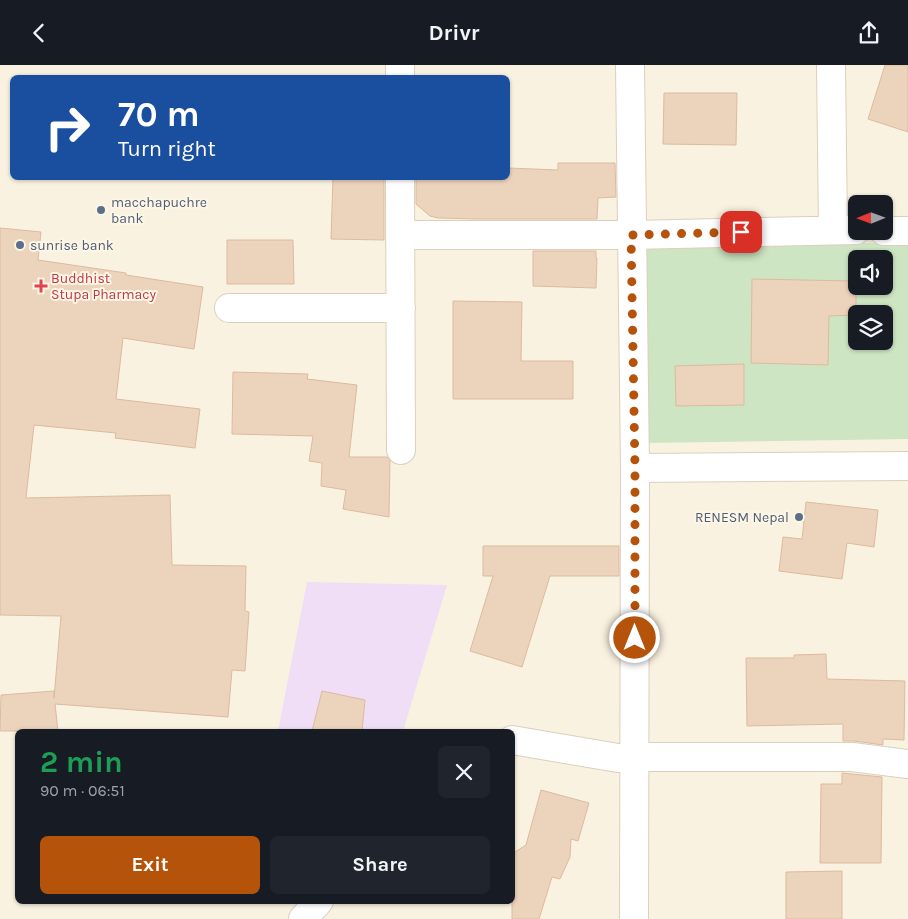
<!DOCTYPE html>
<meta charset="utf-8">
<style>
:root{--surface:#171b24;--page:#20242c;--text:#f1f3f6;--muted:#9ea1a6;--accent:#b45309}
body{margin:0;font-family:Karla,sans-serif;background:var(--page);color:var(--text);height:100vh;display:flex;flex-direction:column;font-size:19px;white-space:nowrap}
*{box-sizing:border-box;margin:0}
p{font-size:16px;color:var(--muted)}
.icon{flex:none;width:28px;height:28px;fill:none;stroke:currentColor;stroke-width:2;stroke-linecap:round;stroke-linejoin:round}
.map{position:relative;flex:1;overflow:hidden}
.drawer{position:absolute;left:15px;top:664px;width:500px;height:175px;display:flex;flex-direction:column;background:var(--surface);border-radius:8px;box-shadow:0 1px 4px #0004}
.drawer>*{flex:none}
.guide{position:absolute;left:10px;top:10px;width:500px;height:105px;border-radius:8px;box-shadow:0 1px 4px #0004;background:#1a4fa0;color:#fff;overflow:hidden}
.needle{width:32px;rotate:269deg}
.tools{position:absolute;left:848px;top:130px;display:grid;gap:10px}
.tools a{display:grid;place-items:center;width:45px;height:45px;border-radius:8px;background:var(--surface);box-shadow:0 1px 4px #0004;font-size:25px}
.pin{position:absolute;display:grid;place-items:center;width:42px;height:42px;color:#fff;margin:-21px;border-radius:10px;box-shadow:0 2px 8px #0006}
.me{position:absolute;width:55px;margin:-28px;rotate:0deg;stroke-linejoin:round;filter:drop-shadow(0 0 4px #0008)}
.turn{display:flex;align-items:center;gap:18px;height:105px;padding:0 25px;font-size:22px}
.turn .icon{width:65px;height:65px;stroke-width:2.5}
.turn b{display:block;font-size:35px;line-height:42px}
.round{display:grid;place-items:center;flex:none;width:52px;height:52px;border-radius:8px;background:var(--page)}
.summary{display:flex;align-items:center;justify-content:space-between;height:85px;padding:0 25px}
h1{font-size:30px;font-weight:700;line-height:38px;color:#1e9e55}
.button{display:flex;gap:10px;margin-top:auto;padding:10px 25px}
.button a{flex:1;height:58px;border-radius:8px;background:var(--accent);color:#fff;font-size:20px;font-weight:700;line-height:58px;text-align:center}
.button a+a{background:var(--page);color:var(--text)}
header{display:flex;justify-content:space-between;align-items:center;height:65px;padding:0 25px;background:var(--surface);font-size:22px;font-weight:700}
.map>svg:first-child{display:block}
</style>
<header><svg class="icon" aria-label="back" viewBox="0 0 24 24"><path d="M15 5l-7 7 7 7"/></svg>Drivr<svg class="icon" aria-label="share" viewBox="0 0 24 24"><path d="M12 15V3M7 8l5-5 5 5M5 13v7h14v-7"/></svg></header>
<div class="map">
<svg width="908" height="854" viewBox="0 0 908 854">
<rect width="100%" height="100%" fill="#f9f2e1"/>
<path fill="#efdef5" d="M 307,517 L 447,520 L 403,666 L 278,666 Z"/>
<path fill="#cde5c2" fill-rule="evenodd" d="M 647,174 L 908,179 L 908,374 L 646,378 L 646,254 ZM 856,194 L 884,194 L 884,221 L 856,221 ZM 856,249 L 884,249 L 884,276 L 856,276 Z"/>
<path fill="#ecd3bc" stroke="#dcbb9e" d="M 885,0 L 908,0 L 908,67 L 868,54 Z
M 664,28 L 737,28 L 736,80 L 663,79 Z
M 558,98 L 615,98 L 616,132 L 598,133 L 597,154 L 476,154 L 438,153 L 430,151 L 416,139 L 416,112 L 508,112 L 508,103 L 558,105 Z
M 333,112 L 384,112 L 384,175 L 331,174 Z
M 0,163 L 41,167 L 38,195 L 126,208 L 126,210 L 203,222 L 194,284 L 123,273 L 116,334 L 200,344 L 195,383 L 115,373 L 116,368 L 34,360 L 26,433 L 170,430 L 172,500 L 246,501 L 245,546 L 249,547 L 245,606 L 232,605 L 228,652 L 55,639 L 58,666 L 0,666 L 1,630 L 54,626 L 54,633 L 61,551 L 0,550 Z
M 227,175 L 293,175 L 294,219 L 227,219 Z
M 533,186 L 596,186 L 596,193 L 597,193 L 596,223 L 533,221 Z
M 752,214 L 856,216 L 856,250 L 829,251 L 828,300 L 751,298 Z
M 453,236 L 522,237 L 521,296 L 573,296 L 573,334 L 453,334 Z
M 744,299 L 744,340 L 676,341 L 675,301 Z
M 233,307 L 308,309 L 307,314 L 357,320 L 349,392 L 387,392 L 390,395 L 389,452 L 343,444 L 346,425 L 321,421 L 322,398 L 309,396 L 313,371 L 232,369 Z
M 806,437 L 878,445 L 874,482 L 847,478 L 842,514 L 779,506 L 783,472 L 802,474 Z
M 483,481 L 619,481 L 619,511 L 550,511 L 522,602 L 470,586 L 493,511 L 483,511 Z
M 826,589 L 827,614 L 905,616 L 904,675 L 883,674 L 883,680 L 854,676 L 843,676 L 843,659 L 747,661 L 746,593 L 794,593 L 794,590 Z
M 322,626 L 365,635 L 362,666 L 312,666 Z
M 842,708 L 882,712 L 881,798 L 820,798 L 821,719 L 842,719 Z
M 541,725 L 589,738 L 578,776 L 571,774 L 570,792 L 560,814 L 552,812 L 539,854 L 512,854 L 512,789 L 526,780 Z
M 842,806 L 842,854 L 786,854 L 786,807 Z"/>
<g fill="none" stroke-linecap="round" stroke-linejoin="round">
<defs>
<path id="minor" d="M 400,0 L 400,12
M 630,0 L 635,403 L 634,854
M 831,0 L 833,165
M 400,112 L 401,385
M 884,166 L 908,166
M 400,170 L 631,170 L 856,165
M 229,243 L 401,243
M 635,403 L 908,401
M 512,675 L 618,693 L 635,692 L 852,692 L 908,699
M 303,854 L 319,836"/>
</defs>
<use href="#minor" stroke="#dccfbe" stroke-width="30"/>
<use href="#minor" stroke="#fff" stroke-width="28"/>
</g>
<g fill="none" stroke-linecap="round" stroke-linejoin="round">
<path stroke="#b45309" stroke-width="9" stroke-dasharray="0 16.2" d="M 635,573 L 635,403 L 631,170 L 741,167"/>
</g>
<g fill="#5c6f8a" stroke="#fdf6e7" stroke-width="2">
<circle cx="101" cy="145" r="5"/>
<circle cx="20" cy="180" r="5"/>
<circle cx="799" cy="452" r="5"/>
</g>
<path fill="#e0444e" stroke="#fdf6e7" stroke-width="2" d="M38.5 213.5h5v5h5v5h-5v5h-5v-5h-5v-5h5z"/>
<g text-anchor="middle" stroke-width="4" stroke-linejoin="round" paint-order="stroke">
<g font-size="14" fill="#4e5e75" stroke="#fdf6e7" text-anchor="start">
<text x="111" y="142">macchapuchre<tspan x="111" dy="16">bank</tspan></text>
<text x="30" y="185">sunrise bank</text>
<text x="789" y="457" text-anchor="end">RENESM Nepal</text>
</g>
<g font-size="14" fill="#be3a42" stroke="#fdf6e7" text-anchor="start">
<text x="51" y="218">Buddhist<tspan x="51" dy="16">Stupa Pharmacy</tspan></text>
</g>
</g>
</svg>
<div class="tools">
<a><svg class="needle" viewBox="-14 -14 28 28"><path d="M0-13l5 13h-10z" fill="#e53935"/><path d="M0 13l5-13h-10z" fill="#9ea1a6"/></svg></a>
<a><svg class="icon" aria-label="sound" viewBox="0 0 24 24"><path d="M4 9h4l5-4v14l-5-4H4zM17 9q2 3 0 6"/></svg></a>
<a><svg class="icon" aria-label="layers" viewBox="0 0 24 24"><path d="M12 4l9 5-9 5-9-5zM3 14l9 5 9-5"/></svg></a>
</div>
<div class="pin" style="left:741px;top:167px;background:#d93025"><svg class="icon" aria-label="arrive" viewBox="0 0 24 24"><path d="M6 21V4h12l-3 4 3 4H6"/></svg></div>
<svg class="me" style="left:635px;top:573px" viewBox="-20 -20 40 40"><circle r="17" fill="#b45309" stroke="#fff" stroke-width="3"/><path d="M0-11L8 9 0 5-8 9z" fill="#fff"/></svg>
<div class="guide">
<div class="turn"><svg class="icon" aria-label="right" viewBox="0 0 24 24"><path d="M7 20v-9h11M14 6l5 5-5 5"/></svg><div><b>70 m</b>Turn right</div></div>
</div>
<section class="drawer">
<div class="summary"><div><h1>2 min</h1><p>90 m · 06:51</p></div><a class="round"><svg class="icon" aria-label="close" viewBox="0 0 24 24"><path d="M6 6l12 12M18 6L6 18"/></svg></a></div>
<div class="button"><a>Exit</a><a>Share</a></div>
</section>
</div>
